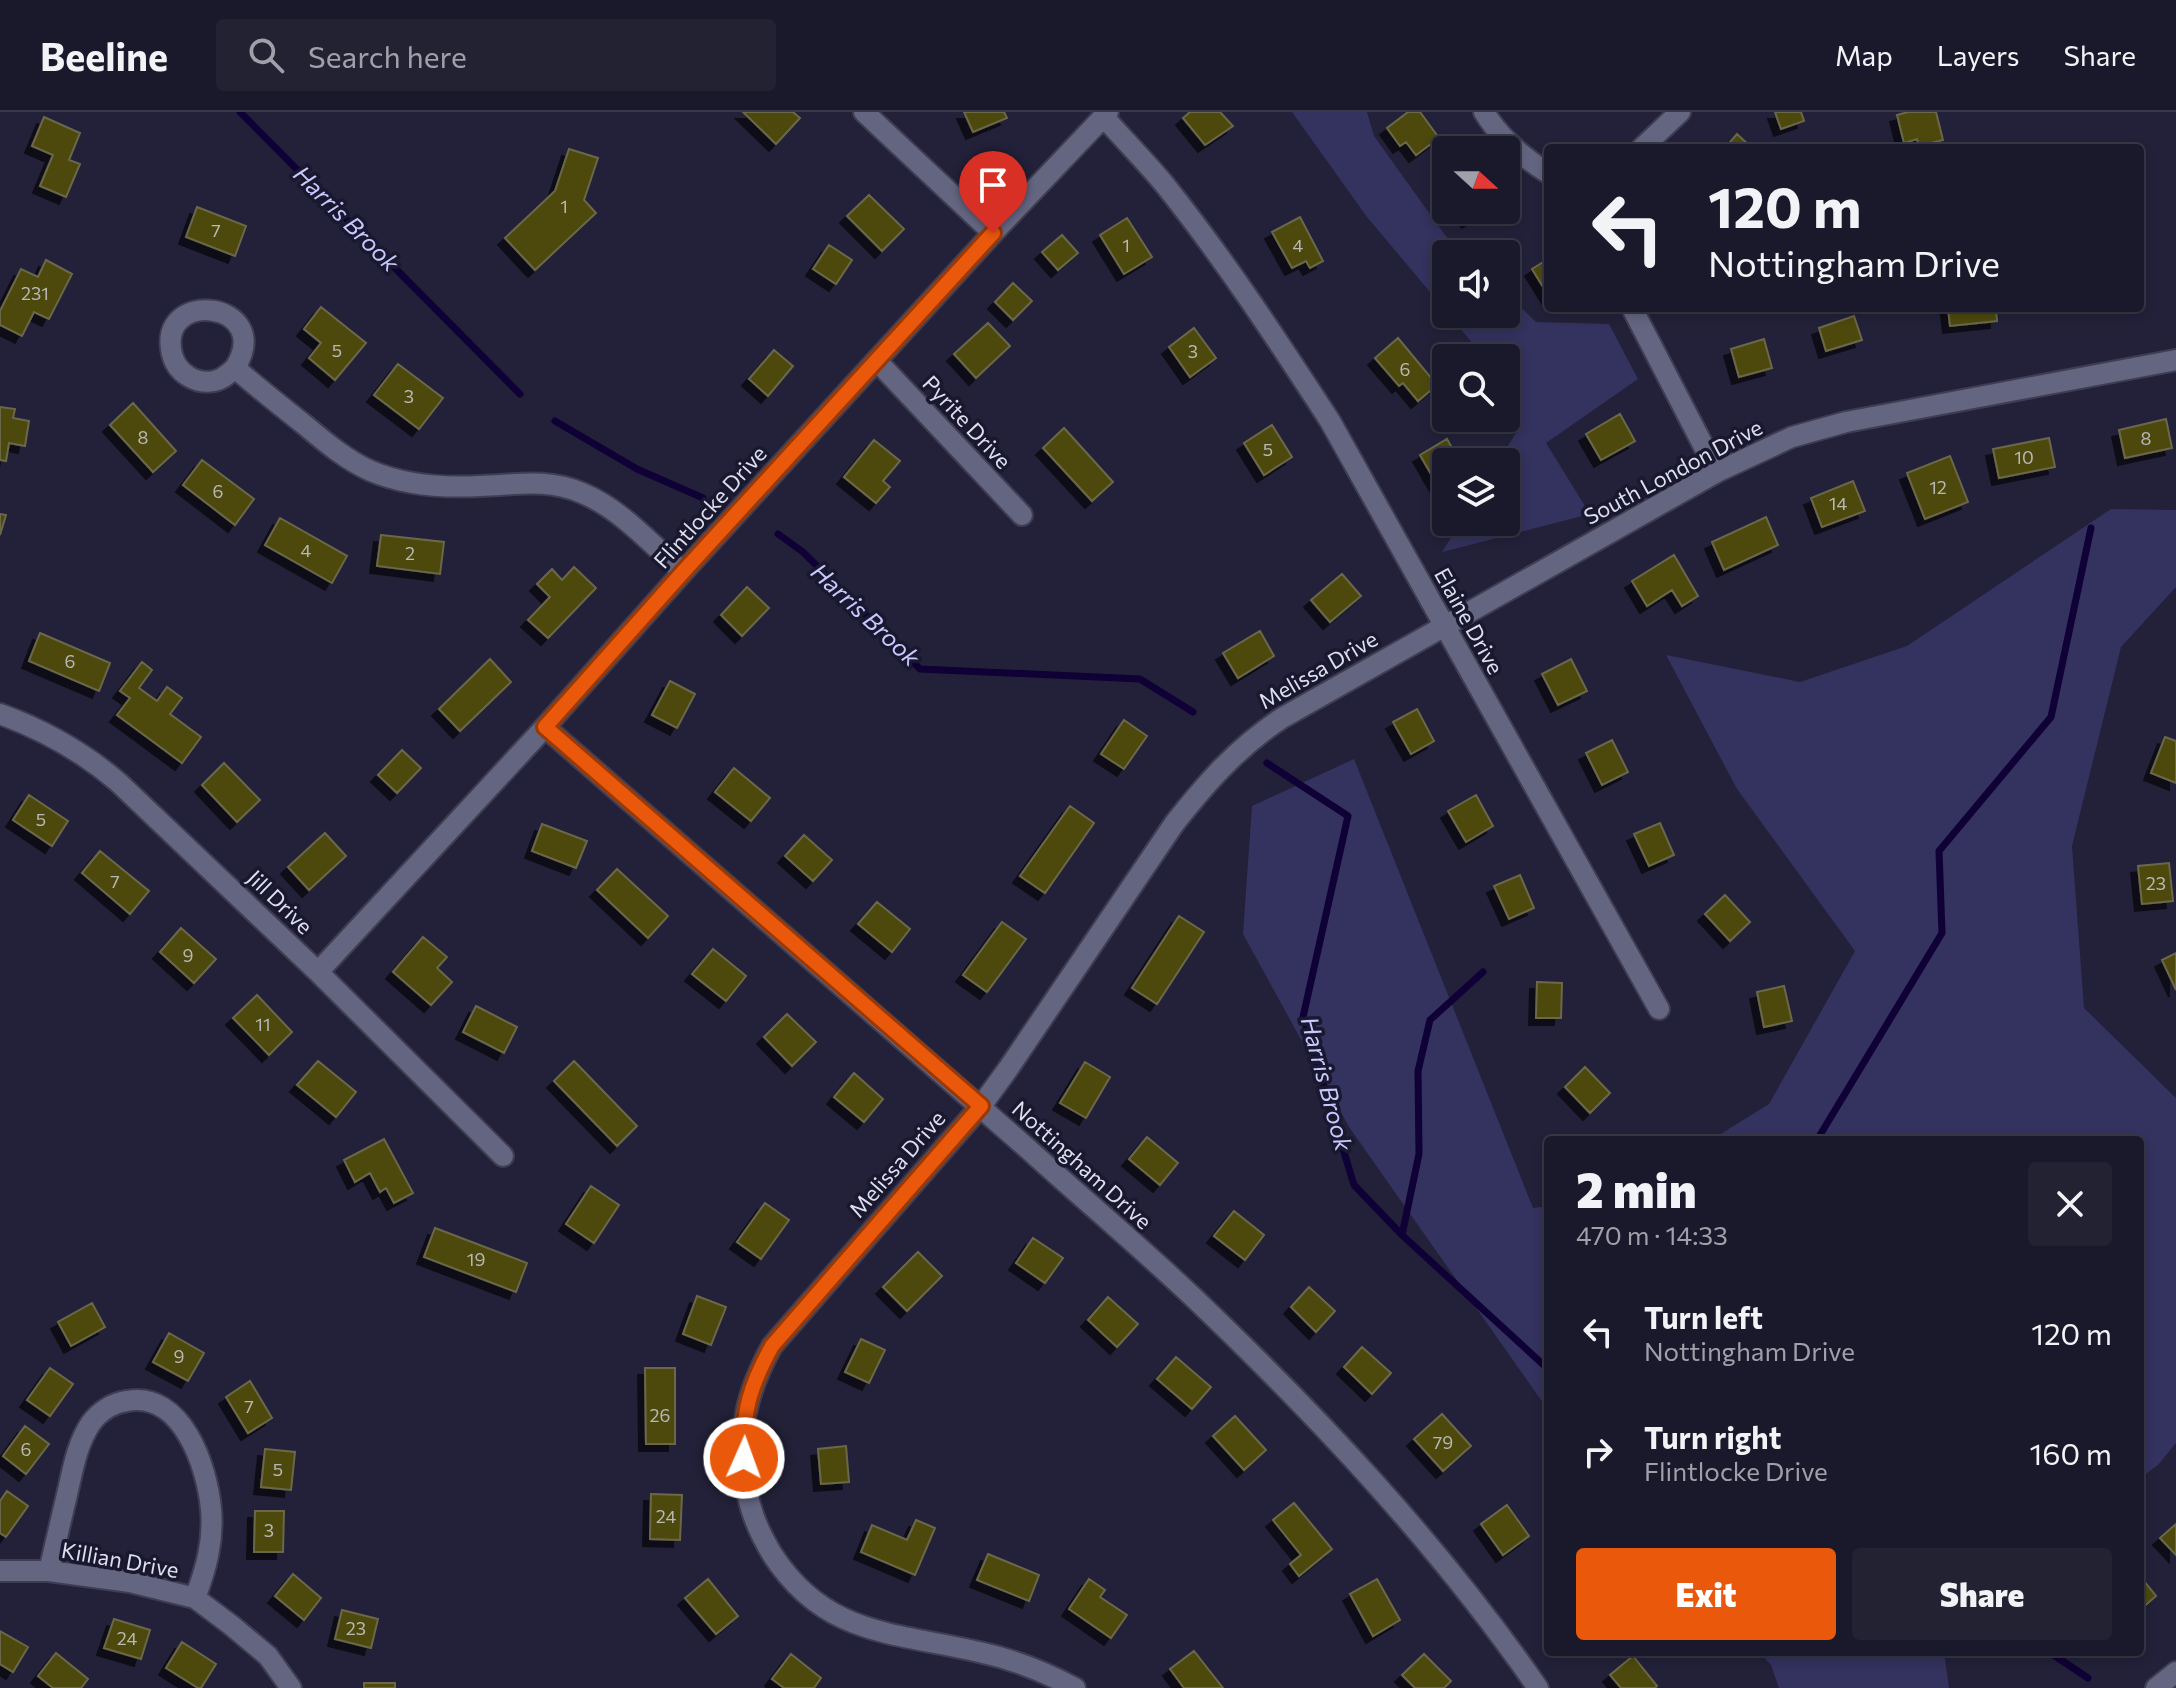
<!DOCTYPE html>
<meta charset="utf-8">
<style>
:root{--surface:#1a192b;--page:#232233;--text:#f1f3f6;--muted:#9fa0a9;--line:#383847;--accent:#ea580c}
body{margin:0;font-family:Commissioner,sans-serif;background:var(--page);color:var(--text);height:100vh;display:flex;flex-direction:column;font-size:30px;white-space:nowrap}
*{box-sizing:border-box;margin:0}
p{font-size:26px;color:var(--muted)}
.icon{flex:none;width:44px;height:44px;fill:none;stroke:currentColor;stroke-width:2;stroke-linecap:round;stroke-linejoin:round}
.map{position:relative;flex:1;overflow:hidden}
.side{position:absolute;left:1544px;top:1024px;width:600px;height:520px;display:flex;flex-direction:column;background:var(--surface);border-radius:8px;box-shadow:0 4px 12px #0003,0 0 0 2px var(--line)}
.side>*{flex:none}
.banner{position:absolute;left:1544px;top:32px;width:600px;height:168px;border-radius:8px;box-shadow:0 4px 12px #0003,0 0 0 2px var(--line);background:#1a192b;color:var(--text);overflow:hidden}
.needle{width:52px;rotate:111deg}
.fabs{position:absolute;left:1432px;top:24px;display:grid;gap:16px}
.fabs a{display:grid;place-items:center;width:88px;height:88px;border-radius:8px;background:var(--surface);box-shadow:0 4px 12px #0003,0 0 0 2px var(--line);font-size:40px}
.pin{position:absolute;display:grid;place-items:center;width:68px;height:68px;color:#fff;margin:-82px -34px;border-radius:50% 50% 50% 0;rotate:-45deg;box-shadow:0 0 8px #0007}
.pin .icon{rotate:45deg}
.me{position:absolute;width:88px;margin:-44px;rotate:2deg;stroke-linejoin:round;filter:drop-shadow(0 0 6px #0008)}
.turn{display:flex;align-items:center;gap:28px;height:168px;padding:0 32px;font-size:36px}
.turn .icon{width:104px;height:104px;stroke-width:2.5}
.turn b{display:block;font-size:56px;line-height:68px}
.round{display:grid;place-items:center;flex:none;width:84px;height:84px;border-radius:8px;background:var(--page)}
.head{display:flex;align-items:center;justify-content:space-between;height:136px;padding:0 32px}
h1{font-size:48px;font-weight:800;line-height:60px}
.primary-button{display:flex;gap:16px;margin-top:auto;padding:16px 32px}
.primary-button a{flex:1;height:92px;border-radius:8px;background:var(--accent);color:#fff;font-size:32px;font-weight:800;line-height:92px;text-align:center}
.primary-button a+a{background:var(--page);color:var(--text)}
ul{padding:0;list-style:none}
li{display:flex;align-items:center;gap:24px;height:120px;padding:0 32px}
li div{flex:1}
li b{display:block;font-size:30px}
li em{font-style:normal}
header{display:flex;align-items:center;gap:48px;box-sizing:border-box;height:112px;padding:0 40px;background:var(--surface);border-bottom:2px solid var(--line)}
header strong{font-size:38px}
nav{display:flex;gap:44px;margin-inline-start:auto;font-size:28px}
.search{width:560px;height:72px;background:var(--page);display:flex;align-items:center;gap:20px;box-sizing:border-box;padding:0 28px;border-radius:8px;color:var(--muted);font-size:30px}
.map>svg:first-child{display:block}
</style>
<header>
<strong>Beeline</strong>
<div class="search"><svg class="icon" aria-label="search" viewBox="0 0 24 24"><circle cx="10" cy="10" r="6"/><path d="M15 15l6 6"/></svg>Search here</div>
<nav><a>Map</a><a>Layers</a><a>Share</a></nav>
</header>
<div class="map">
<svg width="2176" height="1576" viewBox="0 0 2176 1576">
<defs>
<filter id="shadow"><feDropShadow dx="-7" dy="7" stdDeviation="0" flood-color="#0009"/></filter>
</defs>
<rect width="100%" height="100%" fill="#222139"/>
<path fill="#34325e" d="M 1292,0 L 1367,0 L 1374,24 L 1445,123 L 1465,142 L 1446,142 L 1446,199 L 1367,105 Z
M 1506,181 L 1536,210 L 1609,212 L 1638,267 L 1546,331 L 1590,402 L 1442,440 L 1461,410 L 1506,410 L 1506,350 L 1498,350 L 1522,311 L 1506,280 L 1506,246 L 1485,246 L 1448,202 L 1506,202 Z
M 2111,397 L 2176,398 L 2176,475 L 2121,535 L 2072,734 L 2084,896 L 2176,986 L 2176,1331 L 2158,1353 L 2140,1366 L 2140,1028 L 1711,1028 L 1769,992 L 1855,839 L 1737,677 L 1666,543 L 1800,570 L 1907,534 Z
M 1354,647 L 1533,1096 L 1548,1094 L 1548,1298 L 1349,1015 L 1243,822 L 1252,694 Z
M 1759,1540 L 1944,1540 L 1949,1576 L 1779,1576 L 1771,1553 Z"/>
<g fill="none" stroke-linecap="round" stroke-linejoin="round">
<path stroke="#0f0135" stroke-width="7" d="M 240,0 L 520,282
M 555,309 L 637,357 L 703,386
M 778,422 L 803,440 L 920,557 L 1140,567 L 1193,600
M 1267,651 L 1348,704 L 1303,905 L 1354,1073 L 1402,1123 L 1548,1257
M 1817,1028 L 1942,821 L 1939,739 L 2051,605 L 2091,416
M 1402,1123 L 1419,1042 L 1418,959 L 1430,908 L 1483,860
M 2049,1540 L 2088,1566"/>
</g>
<path fill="#4d480d" stroke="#6a684a" stroke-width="2" filter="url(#shadow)" d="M 743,0 L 793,0 L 800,6 L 776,32 Z
M 964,0 L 1004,0 L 1007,6 L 973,20 Z
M 1190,0 L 1220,0 L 1233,14 L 1205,33 L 1183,6 Z
M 1408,0 L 1420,0 L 1439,26 L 1416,43 L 1406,30 L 1400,34 L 1387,16 Z
M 1775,0 L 1801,0 L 1804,9 L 1781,17 Z
M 1908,0 L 1936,0 L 1943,28 L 1919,34 L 1917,27 L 1904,31 L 1897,3 Z
M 44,5 L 80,21 L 69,48 L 80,52 L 66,85 L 40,74 L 53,43 L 32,34 Z
M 1737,22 L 1752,36 L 1725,36 Z
M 569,37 L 598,46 L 584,88 L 596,101 L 535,158 L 505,126 L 555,79 Z
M 869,83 L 904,117 L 882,139 L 847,104 Z
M 197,95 L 246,114 L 235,144 L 186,125 Z
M 1461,98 L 1486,98 L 1469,109 Z
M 1300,105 L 1323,149 L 1310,156 L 1306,149 L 1292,156 L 1272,120 Z
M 1127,106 L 1152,145 L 1124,162 L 1100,123 Z
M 1062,123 L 1078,141 L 1058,158 L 1042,140 Z
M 829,133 L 852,148 L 836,172 L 813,157 Z
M 1548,147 L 1548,183 L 1532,157 Z
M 46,148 L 72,162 L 49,207 L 34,200 L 22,224 L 0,213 L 0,199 L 21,157 L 38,165 Z
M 1013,171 L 1032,189 L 1013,208 L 995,190 Z
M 321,195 L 366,231 L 335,268 L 309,246 L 321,231 L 304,217 Z
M 1948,196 L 1996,196 L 1997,209 L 1950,214 Z
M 1854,204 L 1862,228 L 1826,239 L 1819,216 Z
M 988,211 L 1010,234 L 976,266 L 954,242 Z
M 1194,216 L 1216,246 L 1190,265 L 1169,235 Z
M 1398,226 L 1437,273 L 1418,289 L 1403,271 L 1399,274 L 1375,246 Z
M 1764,227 L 1772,256 L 1739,265 L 1731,237 Z
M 774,238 L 793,254 L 768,284 L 749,267 Z
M 398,252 L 443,286 L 419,317 L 374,283 Z
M 133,291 L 176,339 L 153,360 L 110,313 Z
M 0,295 L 15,297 L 13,306 L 29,309 L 25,334 L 9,331 L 6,349 L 0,348 Z
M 1620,302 L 1635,329 L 1601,348 L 1586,322 Z
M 2166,307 L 2172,336 L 2125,346 L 2119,318 Z
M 1272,313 L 1292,345 L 1264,363 L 1244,331 Z
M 1064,316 L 1113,370 L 1092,389 L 1043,336 Z
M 2049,326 L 2055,355 L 1999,366 L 1993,337 Z
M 1447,327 L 1460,350 L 1446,350 L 1446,372 L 1439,376 L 1420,343 Z
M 874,328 L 900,349 L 883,369 L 890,375 L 876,391 L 844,365 Z
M 1950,344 L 1968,390 L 1925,407 L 1907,361 Z
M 202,348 L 254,387 L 235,413 L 183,373 Z
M 1853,369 L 1865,399 L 1822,415 L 1811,386 Z
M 0,402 L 6,403 L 0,423 Z
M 1766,405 L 1778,433 L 1724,458 L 1712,430 Z
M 280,406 L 347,444 L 332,471 L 265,433 Z
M 381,423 L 444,430 L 440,462 L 377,454 Z
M 1674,443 L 1698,484 L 1682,494 L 1672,478 L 1647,494 L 1632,469 Z
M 574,455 L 596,476 L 548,526 L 528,508 L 550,485 L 537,472 L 552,457 L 562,468 Z
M 1342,462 L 1361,484 L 1330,510 L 1311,488 Z
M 747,475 L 769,496 L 742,524 L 721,503 Z
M 1260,519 L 1274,544 L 1238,566 L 1223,541 Z
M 40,521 L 110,551 L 99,579 L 29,549 Z
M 490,547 L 511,570 L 460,619 L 439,597 Z
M 1571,547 L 1587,579 L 1558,593 L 1542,562 Z
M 142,550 L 152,558 L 139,576 L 157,589 L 167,575 L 182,586 L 170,602 L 201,625 L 182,651 L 117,603 L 130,586 L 120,579 Z
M 670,569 L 695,582 L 677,616 L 652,603 Z
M 1417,597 L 1434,629 L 1411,642 L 1393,610 Z
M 1124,608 L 1147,624 L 1124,657 L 1101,642 Z
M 2165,625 L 2176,629 L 2176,671 L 2151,661 Z
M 1612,628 L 1628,660 L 1602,673 L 1586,641 Z
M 402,638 L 421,656 L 397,681 L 378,663 Z
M 224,651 L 260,688 L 237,710 L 202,673 Z
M 734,656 L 770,686 L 751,709 L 715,680 Z
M 29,683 L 68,709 L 52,734 L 13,708 Z
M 1476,683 L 1493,714 L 1466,730 L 1448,699 Z
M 1070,694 L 1094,711 L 1045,781 L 1020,764 Z
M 1660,711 L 1674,743 L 1649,754 L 1634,722 Z
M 542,712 L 587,729 L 576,756 L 532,739 Z
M 325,721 L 346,744 L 309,778 L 288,755 Z
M 804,723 L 832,748 L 813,769 L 785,744 Z
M 100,739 L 149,779 L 130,802 L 82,761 Z
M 2169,751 L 2173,789 L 2142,792 L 2138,754 Z
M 617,757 L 668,804 L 648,826 L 597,778 Z
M 1520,763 L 1534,796 L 1509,807 L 1494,774 Z
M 1725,783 L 1750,810 L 1730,829 L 1705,802 Z
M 877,790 L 910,817 L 892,840 L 858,812 Z
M 1179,804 L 1204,820 L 1157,892 L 1132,876 Z
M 1002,810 L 1026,827 L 987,880 L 963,863 Z
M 181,816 L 216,847 L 194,871 L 160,840 Z
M 423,825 L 447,845 L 437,856 L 452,870 L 431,893 L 393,860 Z
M 713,837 L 746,864 L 726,889 L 692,862 Z
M 2176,841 L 2176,878 L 2162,848 Z
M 1537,870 L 1562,871 L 1561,906 L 1536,906 Z
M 1784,874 L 1792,909 L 1764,915 L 1757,880 Z
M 257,883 L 292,920 L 269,943 L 233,906 Z
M 476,894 L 517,915 L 504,941 L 463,920 Z
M 787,902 L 816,930 L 792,954 L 764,925 Z
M 318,949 L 356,980 L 336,1005 L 297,973 Z
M 574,949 L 637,1014 L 617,1034 L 554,969 Z
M 1085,950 L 1110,965 L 1086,1006 L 1060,991 Z
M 1585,955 L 1610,981 L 1590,1001 L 1565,975 Z
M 854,961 L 883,987 L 864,1010 L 834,985 Z
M 1147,1025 L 1178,1051 L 1160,1073 L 1129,1047 Z
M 384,1027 L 413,1081 L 394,1091 L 386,1076 L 380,1080 L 370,1061 L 355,1070 L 344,1048 Z
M 591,1074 L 619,1093 L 594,1131 L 566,1112 Z
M 765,1091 L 789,1108 L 761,1147 L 737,1130 Z
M 1234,1099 L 1264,1123 L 1245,1148 L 1214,1124 Z
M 435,1116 L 527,1151 L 516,1180 L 424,1145 Z
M 1033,1126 L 1063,1146 L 1045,1171 L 1016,1151 Z
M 918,1140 L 942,1164 L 907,1199 L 883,1175 Z
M 1309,1175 L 1335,1199 L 1316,1220 L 1291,1195 Z
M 697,1184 L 726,1195 L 711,1233 L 683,1222 Z
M 1108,1185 L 1138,1212 L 1117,1235 L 1088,1208 Z
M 92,1191 L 105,1215 L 71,1234 L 58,1210 Z
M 169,1221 L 204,1241 L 188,1269 L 153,1250 Z
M 861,1227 L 885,1238 L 869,1271 L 845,1260 Z
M 1362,1235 L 1391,1261 L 1372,1282 L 1344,1255 Z
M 1176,1245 L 1211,1275 L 1192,1297 L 1157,1267 Z
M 50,1256 L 73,1272 L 50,1304 L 27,1288 Z
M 645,1256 L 675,1256 L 675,1332 L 646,1332 Z
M 250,1269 L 272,1306 L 248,1321 L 226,1285 Z
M 1442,1302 L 1471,1334 L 1443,1359 L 1414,1327 Z
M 1235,1304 L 1266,1338 L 1244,1358 L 1213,1324 Z
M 25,1314 L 49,1332 L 26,1362 L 3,1344 Z
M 846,1334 L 849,1370 L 821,1372 L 818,1337 Z
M 265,1337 L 295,1340 L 291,1378 L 261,1375 Z
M 7,1379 L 28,1394 L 6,1425 L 0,1421 L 0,1389 Z
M 651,1382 L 682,1383 L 680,1428 L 650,1427 Z
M 1294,1391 L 1332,1437 L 1299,1464 L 1290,1452 L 1301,1443 L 1273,1408 Z
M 1507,1393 L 1529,1424 L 1503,1443 L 1481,1412 Z
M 255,1399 L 284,1399 L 283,1440 L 254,1440 Z
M 916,1408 L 935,1416 L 915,1463 L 861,1440 L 872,1413 L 907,1428 Z
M 2176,1412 L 2176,1443 L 2160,1426 Z
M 988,1442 L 1039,1463 L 1029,1489 L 977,1468 Z
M 293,1462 L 321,1486 L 304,1508 L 275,1484 Z
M 2140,1464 L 2156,1484 L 2140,1498 Z
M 708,1467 L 738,1504 L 716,1522 L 685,1486 Z
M 1089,1467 L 1105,1478 L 1100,1485 L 1127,1503 L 1111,1526 L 1069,1497 Z
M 1377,1467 L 1400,1508 L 1373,1524 L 1350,1482 Z
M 342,1498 L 378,1507 L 371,1536 L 335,1527 Z
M 114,1507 L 150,1518 L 141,1547 L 104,1536 Z
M 0,1519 L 28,1535 L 13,1560 L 0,1552 Z
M 182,1530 L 216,1552 L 201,1576 L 198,1576 L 166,1556 Z
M 1194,1539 L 1223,1576 L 1184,1576 L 1170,1557 Z
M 56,1541 L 88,1567 L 81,1576 L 53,1576 L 38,1564 Z
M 791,1542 L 821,1566 L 814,1576 L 784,1576 L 772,1567 Z
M 1424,1542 L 1451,1569 L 1444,1576 L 1415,1576 L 1402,1563 Z
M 1633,1544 L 1657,1574 L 1655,1576 L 1621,1576 L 1610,1563 Z
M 364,1571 L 395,1571 L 395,1576 L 364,1576 Z"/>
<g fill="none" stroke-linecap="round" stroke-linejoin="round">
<defs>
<path id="street" d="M 864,0 L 993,121
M 1484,0 C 1500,26 1522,45 1548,61
M 1104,5 C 1124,28 1146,50 1165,73 C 1225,148 1278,229 1330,309 L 1659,897
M 1642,36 L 1680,0
M 1632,196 L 1717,360
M 877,249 L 1022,403
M 235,256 C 228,262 222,268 214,269 C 195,273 176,260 172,242 C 156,175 276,189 235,256 C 258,276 282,295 306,314 C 326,331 348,349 371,359 C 404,373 445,376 480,374 C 516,373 547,366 582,381 C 621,397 652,433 683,460
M 0,602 C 44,618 83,640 118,670 L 318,860 L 503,1044
M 545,615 C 706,755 867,895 1027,1036 C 1082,1086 1139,1134 1193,1185 C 1318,1304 1439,1433 1538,1576
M 318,860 L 545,615 L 683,460 L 993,121 L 1108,0
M 0,1459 L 49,1459 L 130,1470 L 195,1486 L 231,1513 L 268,1544 L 291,1576
M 49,1459 C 55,1435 60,1411 66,1387 C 72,1362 76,1333 91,1311 C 99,1300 112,1291 127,1289 C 182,1279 207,1354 211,1397 C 214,1429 206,1457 195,1486
M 1075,1576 C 1045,1560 1012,1547 979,1540 C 893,1520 825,1524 772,1442 C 759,1420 750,1400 746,1374 C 738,1319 745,1283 772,1234 L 981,994 L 1008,957 L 1174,712 C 1207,670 1237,636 1282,606 L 1717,360 L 1792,325 L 1846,310 L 2176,248
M 2156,1576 L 2176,1560"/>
</defs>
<use href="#street" stroke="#3e3d51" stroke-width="24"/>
<use href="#street" stroke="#646581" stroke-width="20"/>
</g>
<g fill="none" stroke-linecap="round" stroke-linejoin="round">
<defs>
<path id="route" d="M 744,1346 C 742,1300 750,1274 772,1234 L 981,994 L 545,615 L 683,460 L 993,121"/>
</defs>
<use href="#route" stroke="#983908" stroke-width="20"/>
<use href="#route" stroke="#ea580c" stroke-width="14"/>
</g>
<g text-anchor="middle" stroke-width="7" stroke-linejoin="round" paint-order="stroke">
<g font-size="18" fill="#b9b8b6">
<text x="564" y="101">1</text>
<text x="216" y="125">7</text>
<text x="1126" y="140">1</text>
<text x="1298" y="140">4</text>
<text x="35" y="188">231</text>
<text x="337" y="245">5</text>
<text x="1193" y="246">3</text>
<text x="1405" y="264">6</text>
<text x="409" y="291">3</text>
<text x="143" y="332">8</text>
<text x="2146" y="333">8</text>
<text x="1268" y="344">5</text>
<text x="2024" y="352">10</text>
<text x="1938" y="382">12</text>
<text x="218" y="386">6</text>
<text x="1838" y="398">14</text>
<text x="306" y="445">4</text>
<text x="410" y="448">2</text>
<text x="70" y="556">6</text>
<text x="41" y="714">5</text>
<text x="115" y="776">7</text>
<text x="2156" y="778">23</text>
<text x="188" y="850">9</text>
<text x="263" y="919">11</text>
<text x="476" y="1154">19</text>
<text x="179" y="1251">9</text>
<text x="249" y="1301">7</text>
<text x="660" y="1310">26</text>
<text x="1443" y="1337">79</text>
<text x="26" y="1344">6</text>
<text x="278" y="1364">5</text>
<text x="666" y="1411">24</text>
<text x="269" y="1425">3</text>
<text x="356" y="1523">23</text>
<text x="127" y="1533">24</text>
</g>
<g font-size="22" fill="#dddeee" stroke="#19182f">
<text transform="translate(967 310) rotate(47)" y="8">Pyrite Drive</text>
<text transform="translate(1673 360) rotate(-28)" y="8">South London Drive</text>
<text transform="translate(710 395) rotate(-48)" y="8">Flintlocke Drive</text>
<text transform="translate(1469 509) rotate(61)" y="8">Elaine Drive</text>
<text transform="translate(1318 558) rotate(-30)" y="8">Melissa Drive</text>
<text transform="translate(280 790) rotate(44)" y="8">Jill Drive</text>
<text transform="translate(897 1052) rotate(-49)" y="8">Melissa Drive</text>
<text transform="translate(1082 1053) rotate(42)" y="8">Nottingham Drive</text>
<text transform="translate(120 1448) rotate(10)" y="8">Killian Drive</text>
</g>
<g font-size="24" font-style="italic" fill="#c8c8fe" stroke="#19182f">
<text transform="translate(346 107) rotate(45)" y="8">Harris Brook</text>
<text transform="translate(865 503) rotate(43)" y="8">Harris Brook</text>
<text transform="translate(1326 972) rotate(75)" y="8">Harris Brook</text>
</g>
</g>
</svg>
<div class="fabs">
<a><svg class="needle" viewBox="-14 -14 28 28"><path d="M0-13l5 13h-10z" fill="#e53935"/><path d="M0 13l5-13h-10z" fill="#9fa0a9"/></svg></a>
<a><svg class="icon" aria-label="sound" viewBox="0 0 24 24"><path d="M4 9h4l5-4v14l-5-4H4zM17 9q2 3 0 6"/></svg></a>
<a><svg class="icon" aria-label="search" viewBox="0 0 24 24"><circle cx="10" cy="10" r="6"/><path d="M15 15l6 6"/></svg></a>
<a><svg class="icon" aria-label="layers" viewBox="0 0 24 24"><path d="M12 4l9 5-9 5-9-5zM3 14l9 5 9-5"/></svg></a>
</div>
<div class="pin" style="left:993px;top:121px;background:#d93025"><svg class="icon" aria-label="arrive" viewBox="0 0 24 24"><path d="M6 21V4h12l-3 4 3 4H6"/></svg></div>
<svg class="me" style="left:744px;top:1346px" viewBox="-20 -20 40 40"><circle r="17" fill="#ea580c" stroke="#fff" stroke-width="3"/><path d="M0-11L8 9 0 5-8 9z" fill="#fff"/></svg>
<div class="banner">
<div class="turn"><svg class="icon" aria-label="left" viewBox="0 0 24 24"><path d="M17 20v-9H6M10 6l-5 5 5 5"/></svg><div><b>120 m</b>Nottingham Drive</div></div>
</div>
<section class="side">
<div class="head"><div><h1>2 min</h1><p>470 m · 14:33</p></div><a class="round"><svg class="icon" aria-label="close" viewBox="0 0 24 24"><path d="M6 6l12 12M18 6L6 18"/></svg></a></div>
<ul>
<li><svg class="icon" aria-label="left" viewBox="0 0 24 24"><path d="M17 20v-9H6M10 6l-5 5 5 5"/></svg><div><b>Turn left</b><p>Nottingham Drive</p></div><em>120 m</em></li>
<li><svg class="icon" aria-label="right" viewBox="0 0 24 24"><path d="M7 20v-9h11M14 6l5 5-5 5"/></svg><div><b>Turn right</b><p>Flintlocke Drive</p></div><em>160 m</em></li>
</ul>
<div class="primary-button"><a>Exit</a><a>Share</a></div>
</section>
</div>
